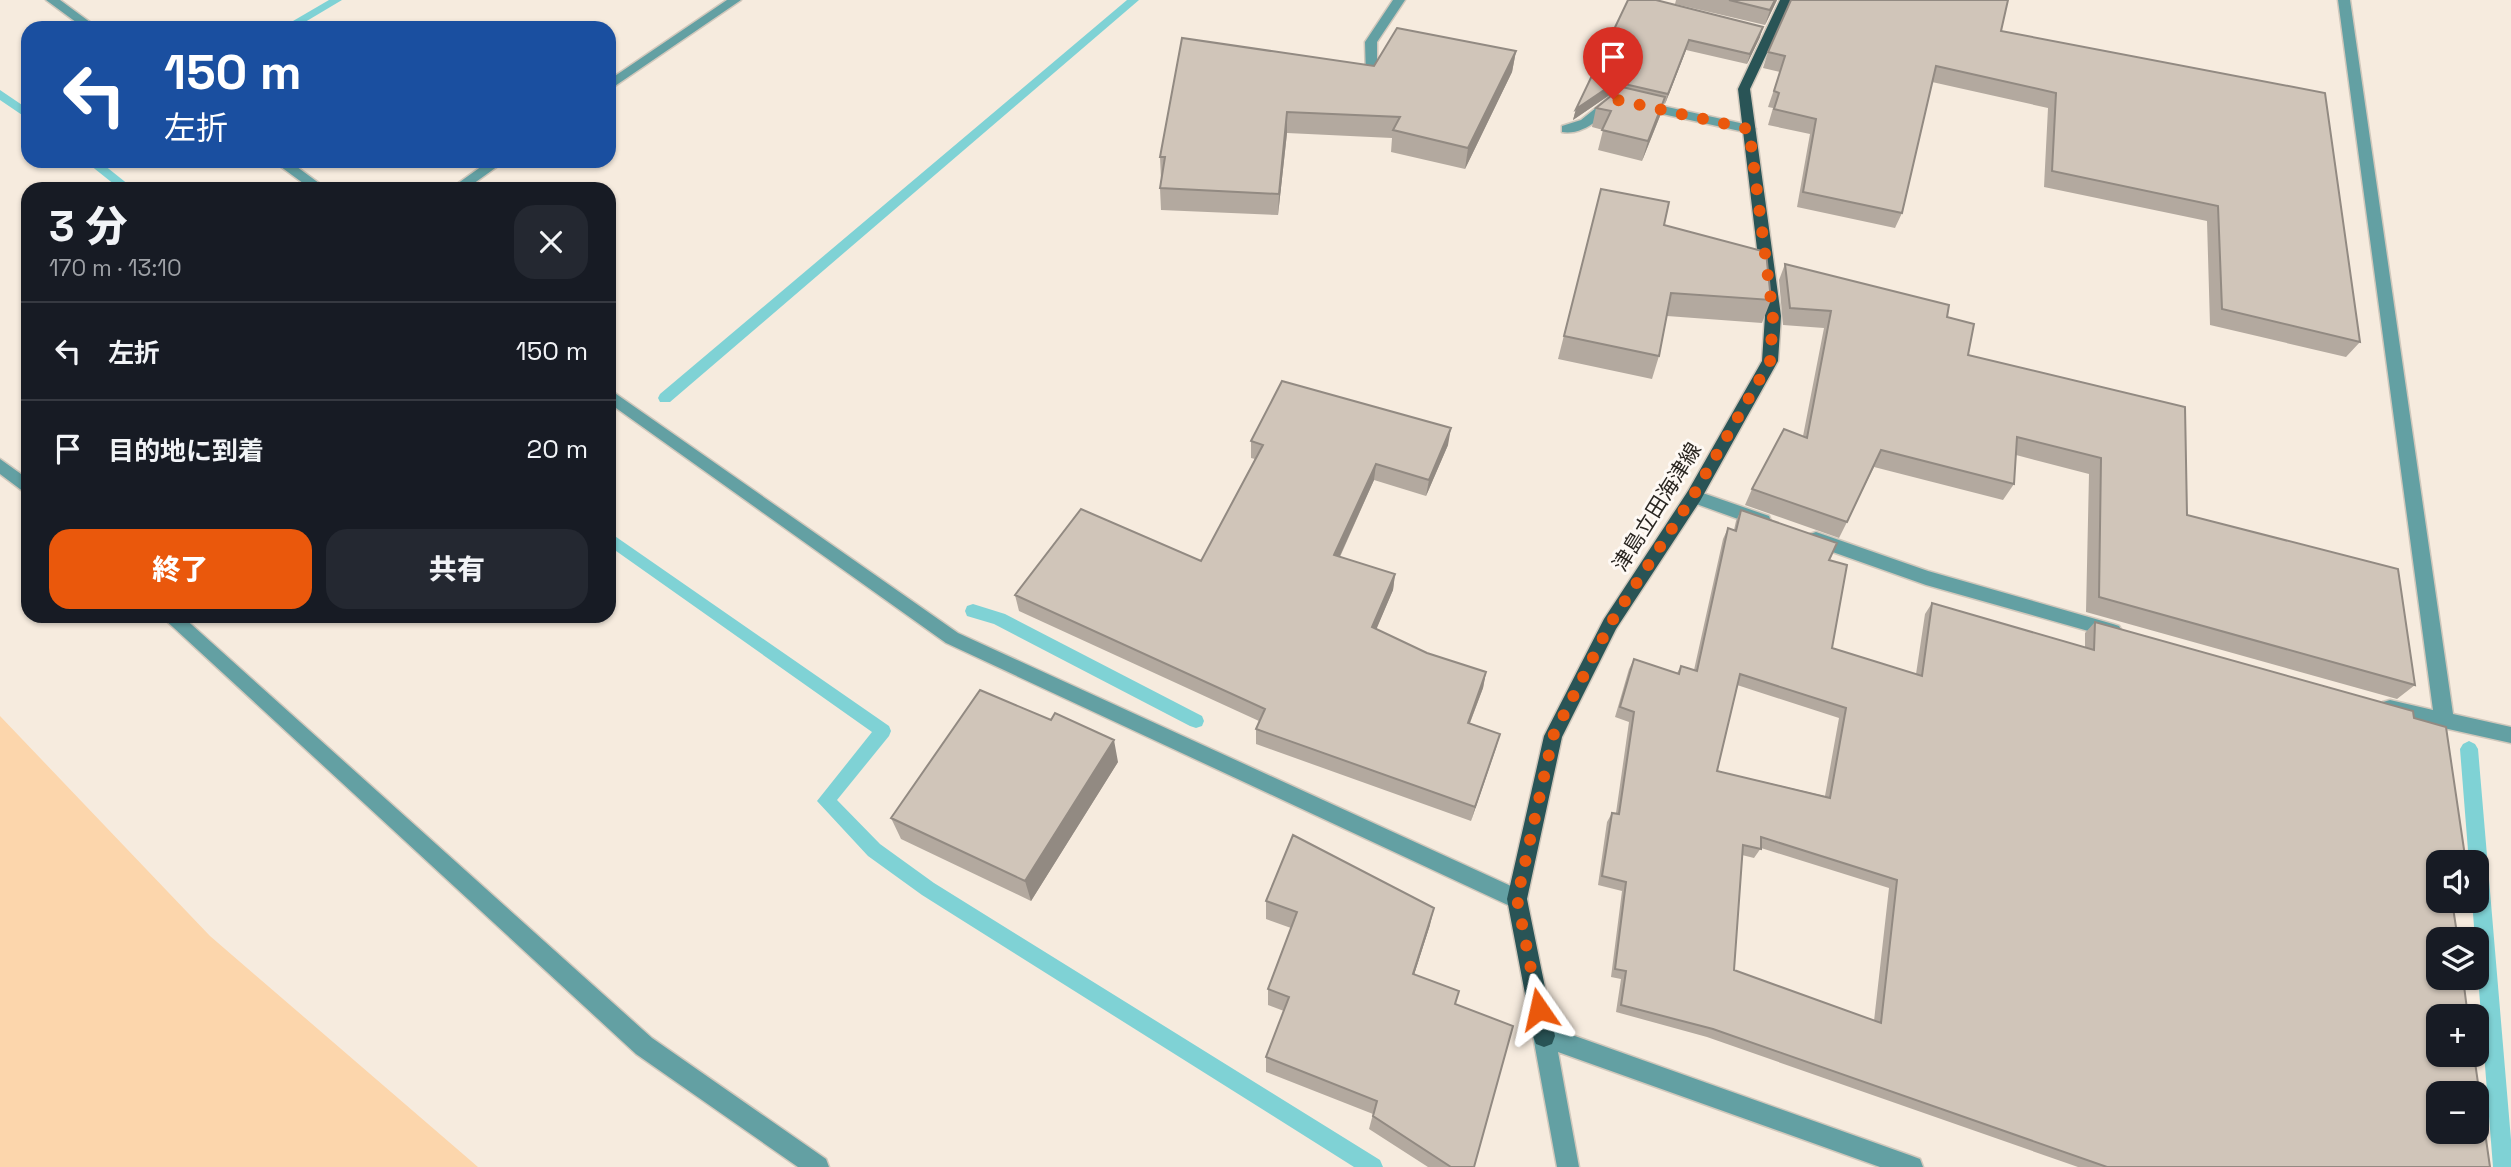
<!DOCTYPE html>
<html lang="ja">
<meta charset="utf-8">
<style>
:root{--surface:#171b24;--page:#242831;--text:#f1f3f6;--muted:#9ea1a6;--line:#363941;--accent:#ea580c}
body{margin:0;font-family:"Space Grotesk","Noto Sans JP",sans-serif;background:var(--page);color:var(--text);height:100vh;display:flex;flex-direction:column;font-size:26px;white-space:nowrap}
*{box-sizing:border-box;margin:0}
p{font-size:23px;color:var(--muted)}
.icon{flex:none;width:38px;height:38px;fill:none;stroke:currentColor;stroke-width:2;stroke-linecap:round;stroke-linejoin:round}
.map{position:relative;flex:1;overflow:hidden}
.details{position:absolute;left:21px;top:182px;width:595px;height:441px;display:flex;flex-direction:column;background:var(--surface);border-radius:21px;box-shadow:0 2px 5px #0004}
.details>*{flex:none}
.banner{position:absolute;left:21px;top:21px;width:595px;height:147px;border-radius:21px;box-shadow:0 2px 5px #0004;background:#1a4fa0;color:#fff;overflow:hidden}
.tools{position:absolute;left:2426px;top:850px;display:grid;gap:14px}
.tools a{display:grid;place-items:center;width:63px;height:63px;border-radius:14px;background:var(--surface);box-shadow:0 2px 5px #0004;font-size:35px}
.pin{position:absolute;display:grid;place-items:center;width:60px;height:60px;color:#fff;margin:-72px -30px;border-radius:50% 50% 50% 0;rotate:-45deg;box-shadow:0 0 7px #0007}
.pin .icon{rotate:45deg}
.me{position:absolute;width:77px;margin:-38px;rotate:349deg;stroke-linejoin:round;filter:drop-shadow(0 0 5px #0008)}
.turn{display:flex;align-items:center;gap:24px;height:147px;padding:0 28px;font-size:32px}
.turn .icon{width:91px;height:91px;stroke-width:2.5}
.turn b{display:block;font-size:49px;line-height:60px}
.round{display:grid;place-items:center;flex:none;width:74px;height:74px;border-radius:21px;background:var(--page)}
.overview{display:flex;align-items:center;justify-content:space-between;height:119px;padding:0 28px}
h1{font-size:42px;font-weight:800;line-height:52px}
.cta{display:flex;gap:14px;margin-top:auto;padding:14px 28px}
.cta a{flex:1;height:80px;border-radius:21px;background:var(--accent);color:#fff;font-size:28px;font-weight:800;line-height:80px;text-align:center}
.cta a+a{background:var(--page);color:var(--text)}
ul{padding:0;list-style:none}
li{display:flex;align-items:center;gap:21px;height:98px;padding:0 28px;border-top:2px solid var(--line)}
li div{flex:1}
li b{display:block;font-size:26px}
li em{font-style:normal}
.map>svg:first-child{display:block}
</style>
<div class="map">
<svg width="2511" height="1167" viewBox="0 0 2511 1167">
<rect width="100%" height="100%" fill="#f6ebde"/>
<path fill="#fcd6ac" d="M 0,716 L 210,936 L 478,1167 L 0,1167 Z"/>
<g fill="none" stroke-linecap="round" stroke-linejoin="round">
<path fill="#7fd2d5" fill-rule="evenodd" d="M 329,0 L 342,0 L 295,28 L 281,28 Z
M 1127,0 L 1139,0 L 670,402 L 660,402 L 658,398 L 660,394 Z
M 0,90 L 28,109 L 28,119 L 0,100 Z
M 85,161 L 99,161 L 134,189 L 120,189 Z
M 609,532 L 889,726 L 891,731 L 889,736 L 837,800 L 880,844 L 934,883 L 1380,1160 L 1383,1167 L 1354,1167 L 922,895 L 868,856 L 817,801 L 872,732 L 609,546 Z
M 973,604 L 1005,614 L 1202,716 L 1204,721 L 1202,726 L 1196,728 L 1190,726 L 994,624 L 967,616 L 965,611 L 967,606 Z
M 2469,741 L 2475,744 L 2478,749 L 2511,1140 L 2511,1167 L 2493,1167 L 2472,901 L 2476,901 L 2476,863 L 2469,863 L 2460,749 L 2463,744 Z"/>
<defs>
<path id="minor" d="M 46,0 L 60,0 L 98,28 L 84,28 Z
M 727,0 L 741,0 L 609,90 L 609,80 Z
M 1393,0 L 1405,0 L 1377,42 L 1377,73 L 1371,77 L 1366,76 L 1365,42 Z
M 2338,0 L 2350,0 L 2453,714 L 2511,727 L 2511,743 L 2390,716 L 2383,714 L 2381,708 L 2383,702 L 2390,700 L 2433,710 Z
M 1612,95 L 1619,99 C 1606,115 1584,136 1562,132 L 1562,126 L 1581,120 Z
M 1640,101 L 1749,125 L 1756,129 L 1749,133 L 1635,108 L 1633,105 Z
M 273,161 L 289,161 L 327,189 L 311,189 Z
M 489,161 L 505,161 L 466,189 L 450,189 Z
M 609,389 L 958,633 L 1524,892 L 1527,899 L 1524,906 L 1517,909 L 1510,906 L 946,643 L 609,403 Z
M 0,459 L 28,479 L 28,495 L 0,474 Z
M 1694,490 L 1769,516 L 1771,521 L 1769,526 L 1763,528 L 1688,501 L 1686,496 L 1688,491 Z
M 1816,532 L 1928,571 L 2113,624 L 2119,626 L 2122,631 L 2119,636 L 2113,638 L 1926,585 L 1810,544 L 1807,539 L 1810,534 Z
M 161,616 L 182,616 L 652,1038 L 826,1159 L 829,1167 L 798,1167 L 636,1054 Z
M 1544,1025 L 1912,1156 L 1920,1159 L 1923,1167 L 1880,1167 L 1558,1052 L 1579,1167 L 1557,1167 L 1533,1036 L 1536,1028 Z"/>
<path id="major" d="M 1780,0 L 1792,0 L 1750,89 L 1781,316 L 1778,361 L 1700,501 L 1616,629 L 1562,737 L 1527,899 L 1555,1036 L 1552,1044 L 1544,1047 L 1536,1044 L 1533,1036 L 1507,899 L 1544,736 L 1604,619 L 1688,491 L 1762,361 L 1765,316 L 1738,89 Z"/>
</defs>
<use href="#minor" stroke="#d1c8bc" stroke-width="3"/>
<use href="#major" stroke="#d1c8bc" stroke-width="3"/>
<use href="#minor" fill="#63a0a3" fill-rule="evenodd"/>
<use href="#major" fill="#295456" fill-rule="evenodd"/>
</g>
<path fill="#b3a99f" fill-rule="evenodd" d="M 1628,0 L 1760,37 L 1747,64 L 1686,50 L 1665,104 L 1663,103 L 1660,116 L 1642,161 L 1598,150 L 1603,130 L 1592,127 L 1596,108 L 1615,93 L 1614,92 L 1573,120 L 1576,109 Z
M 1676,0 L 1777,0 L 1765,25 L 1675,4 Z
M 2001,31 L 2325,93 L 2360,342 L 2346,357 L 2210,325 L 2207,221 L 2044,187 L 2048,108 L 1932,82 L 1902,213 L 1895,228 L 1797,207 L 1810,134 L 1768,125 L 1773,108 L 1768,107 L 1780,72 L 1763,68 L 1768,52 Z
M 1516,51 L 1512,72 L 1465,169 L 1391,152 L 1392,138 L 1287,133 L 1278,215 L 1161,210 L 1160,188 L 1161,179 L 1160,157 L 1374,66 Z
M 1601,189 L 1664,225 L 1771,300 L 1762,323 L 1667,316 L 1659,356 L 1652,379 L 1558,359 Z
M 1785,264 L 1947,317 L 1968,355 L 2187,515 L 2415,685 L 2397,699 L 2086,612 L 2089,474 L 2016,455 L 2014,484 L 2003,500 L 1874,467 L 1847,522 L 1839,538 L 1745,505 L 1752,489 L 1803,436 L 1824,328 L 1783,325 L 1779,280 Z
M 1251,441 L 1448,445 L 1426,496 L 1374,480 L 1340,557 L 1395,574 L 1393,590 L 1376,629 L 1427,653 L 1486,672 L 1483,688 L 1470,723 L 1500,734 L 1471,821 L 1256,744 L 1256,729 L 1259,721 L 1019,611 L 1015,595 L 1201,561 L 1255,459 L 1251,458 Z
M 1741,510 L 1829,560 L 1832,648 L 1916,674 L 1925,614 L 1932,603 L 2085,648 L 2085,633 L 2095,622 L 2438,863 L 2490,1167 L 2078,1167 L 1707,1037 L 1616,1012 L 1621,979 L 1611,977 L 1622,891 L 1598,885 L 1607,822 L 1612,813 L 1616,813 L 1629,722 L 1615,717 L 1629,669 L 1634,659 L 1677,673 L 1681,666 L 1694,670 L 1723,539 L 1728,528 L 1734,530 L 1736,521 ZM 1737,685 L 1839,718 L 1825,796 L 1717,771 ZM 1761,848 L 1889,888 L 1874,1021 L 1734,970 L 1742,855 L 1754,858 Z
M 1118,762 L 1031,901 L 901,839 L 891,818 Z
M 1266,901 L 1430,925 L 1414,975 L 1455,1004 L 1474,1167 L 1428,1167 L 1369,1129 L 1373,1114 L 1266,1072 L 1266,1057 L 1284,1011 L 1268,1005 L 1268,989 L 1291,928 L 1266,919 Z"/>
<path fill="#928a82" d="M 1775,0 L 1777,0 L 1765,25 L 1770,10 Z
M 1763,27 L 1760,37 L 1747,64 L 1750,54 Z
M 1689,40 L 1686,50 L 1665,104 L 1668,94 Z
M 1516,51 L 1512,72 L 1465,169 L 1468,148 Z
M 1616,82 L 1614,92 L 1573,120 L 1576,109 Z
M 1665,97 L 1660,116 L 1642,161 L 1648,141 Z
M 1287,112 L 1287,133 L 1278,215 L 1279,194 Z
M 1451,428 L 1448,445 L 1426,496 L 1429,480 Z
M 1376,464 L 1374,480 L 1333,571 L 1334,555 Z
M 1395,574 L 1393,590 L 1371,642 L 1372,627 Z
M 1486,672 L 1483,688 L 1464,738 L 1468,723 Z
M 1500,734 L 1496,748 L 1471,821 L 1475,807 Z
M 1114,740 L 1118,762 L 1031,901 L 1025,881 Z
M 1434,908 L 1430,925 L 1409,990 L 1413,974 Z"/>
<path fill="#d0c5b9" stroke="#928a82" stroke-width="2" fill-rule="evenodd" d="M 1628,0 L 1656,0 L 1763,27 L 1750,54 L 1689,40 L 1668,94 L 1616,82 L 1576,109 Z
M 1729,0 L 1775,0 L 1770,10 Z
M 1791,0 L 2008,0 L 2001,31 L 2325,93 L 2360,342 L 2222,309 L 2218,206 L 2052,171 L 2056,93 L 1936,66 L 1902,213 L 1803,192 L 1816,119 L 1774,109 L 1779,93 L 1774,91 L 1785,56 L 1768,52 Z
M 1397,28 L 1516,51 L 1468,148 L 1393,130 L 1400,117 L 1287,112 L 1279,194 L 1160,188 L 1165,157 L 1160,157 L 1182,38 L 1374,66 Z
M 1622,87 L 1665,97 L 1648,141 L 1602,130 L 1611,111 L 1596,108 Z
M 1601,189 L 1669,202 L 1664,225 L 1766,252 L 1771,300 L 1671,293 L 1659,356 L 1564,336 Z
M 1785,264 L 1949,305 L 1947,317 L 1974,324 L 1968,355 L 2185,407 L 2187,515 L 2398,569 L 2415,685 L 2099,597 L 2101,458 L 2017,437 L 2014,484 L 1881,450 L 1847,522 L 1752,489 L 1784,429 L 1807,438 L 1831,311 L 1790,308 Z
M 1282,381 L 1451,428 L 1429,480 L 1376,464 L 1334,555 L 1395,574 L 1372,627 L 1427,653 L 1486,672 L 1468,723 L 1500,734 L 1475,807 L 1256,729 L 1265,709 L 1015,595 L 1081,509 L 1201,561 L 1263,445 L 1251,441 Z
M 1741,510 L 1837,543 L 1829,560 L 1847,565 L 1832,648 L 1922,676 L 1932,603 L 2094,650 L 2095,622 L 2413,711 L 2414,718 L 2446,727 L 2466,863 L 2438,863 L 2438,901 L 2452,901 L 2458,940 L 2438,940 L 2438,978 L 2463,978 L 2468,1017 L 2438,1017 L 2438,1055 L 2474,1055 L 2490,1167 L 2107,1167 L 1713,1029 L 1621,1005 L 1626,971 L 1615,969 L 1626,882 L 1602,876 L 1612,813 L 1619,814 L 1634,712 L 1620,707 L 1634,659 L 1679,674 L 1681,666 L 1697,671 L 1728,528 L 1736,531 ZM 1740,674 L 1846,708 L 1830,798 L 1717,771 ZM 1761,837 L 1897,880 L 1881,1023 L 1734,970 L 1743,845 L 1761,849 ZM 2438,1094 L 2476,1094 L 2476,1132 L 2438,1132 Z
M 980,690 L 1051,720 L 1055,713 L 1114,740 L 1025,881 L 891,818 Z
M 1293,835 L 1434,908 L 1413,974 L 1459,991 L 1455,1004 L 1513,1026 L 1474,1167 L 1451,1167 L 1373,1116 L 1377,1101 L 1266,1057 L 1289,997 L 1268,989 L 1297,912 L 1266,901 Z"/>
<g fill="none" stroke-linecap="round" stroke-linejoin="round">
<path stroke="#ea580c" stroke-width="12" stroke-dasharray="0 21.6" d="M 1539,1009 L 1517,899 L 1553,736 L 1610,624 L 1693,496 L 1770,361 L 1773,316 L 1749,129 L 1613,99"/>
</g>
<g text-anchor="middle" stroke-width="6" stroke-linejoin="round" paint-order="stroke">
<g font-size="21" fill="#2a2621" stroke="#fef9f4">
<text transform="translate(1657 507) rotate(-58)" y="7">津島立田海津線</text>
</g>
</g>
</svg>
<div class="tools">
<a><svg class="icon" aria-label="sound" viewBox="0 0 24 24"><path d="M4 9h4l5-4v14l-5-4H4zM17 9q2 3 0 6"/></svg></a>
<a><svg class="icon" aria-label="layers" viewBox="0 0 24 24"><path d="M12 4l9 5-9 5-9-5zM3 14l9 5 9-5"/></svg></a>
<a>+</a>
<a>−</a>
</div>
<div class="pin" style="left:1613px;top:99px;background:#d93025"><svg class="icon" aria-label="arrive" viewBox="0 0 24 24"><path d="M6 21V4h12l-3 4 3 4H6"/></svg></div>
<svg class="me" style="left:1539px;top:1009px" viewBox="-20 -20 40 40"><path d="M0-17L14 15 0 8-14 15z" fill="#ea580c" stroke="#fff" stroke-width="4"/></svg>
<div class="banner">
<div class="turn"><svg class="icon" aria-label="left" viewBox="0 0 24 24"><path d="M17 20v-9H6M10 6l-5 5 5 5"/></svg><div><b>150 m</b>左折</div></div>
</div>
<section class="details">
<div class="overview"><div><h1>3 分</h1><p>170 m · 13:10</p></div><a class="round"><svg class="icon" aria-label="close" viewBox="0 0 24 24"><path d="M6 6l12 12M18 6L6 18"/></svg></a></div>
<ul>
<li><svg class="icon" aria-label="left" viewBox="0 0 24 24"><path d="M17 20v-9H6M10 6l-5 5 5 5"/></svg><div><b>左折</b></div><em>150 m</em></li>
<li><svg class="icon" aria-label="arrive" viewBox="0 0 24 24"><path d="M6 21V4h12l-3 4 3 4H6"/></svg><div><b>目的地に到着</b></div><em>20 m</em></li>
</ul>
<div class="cta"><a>終了</a><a>共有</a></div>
</section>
</div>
